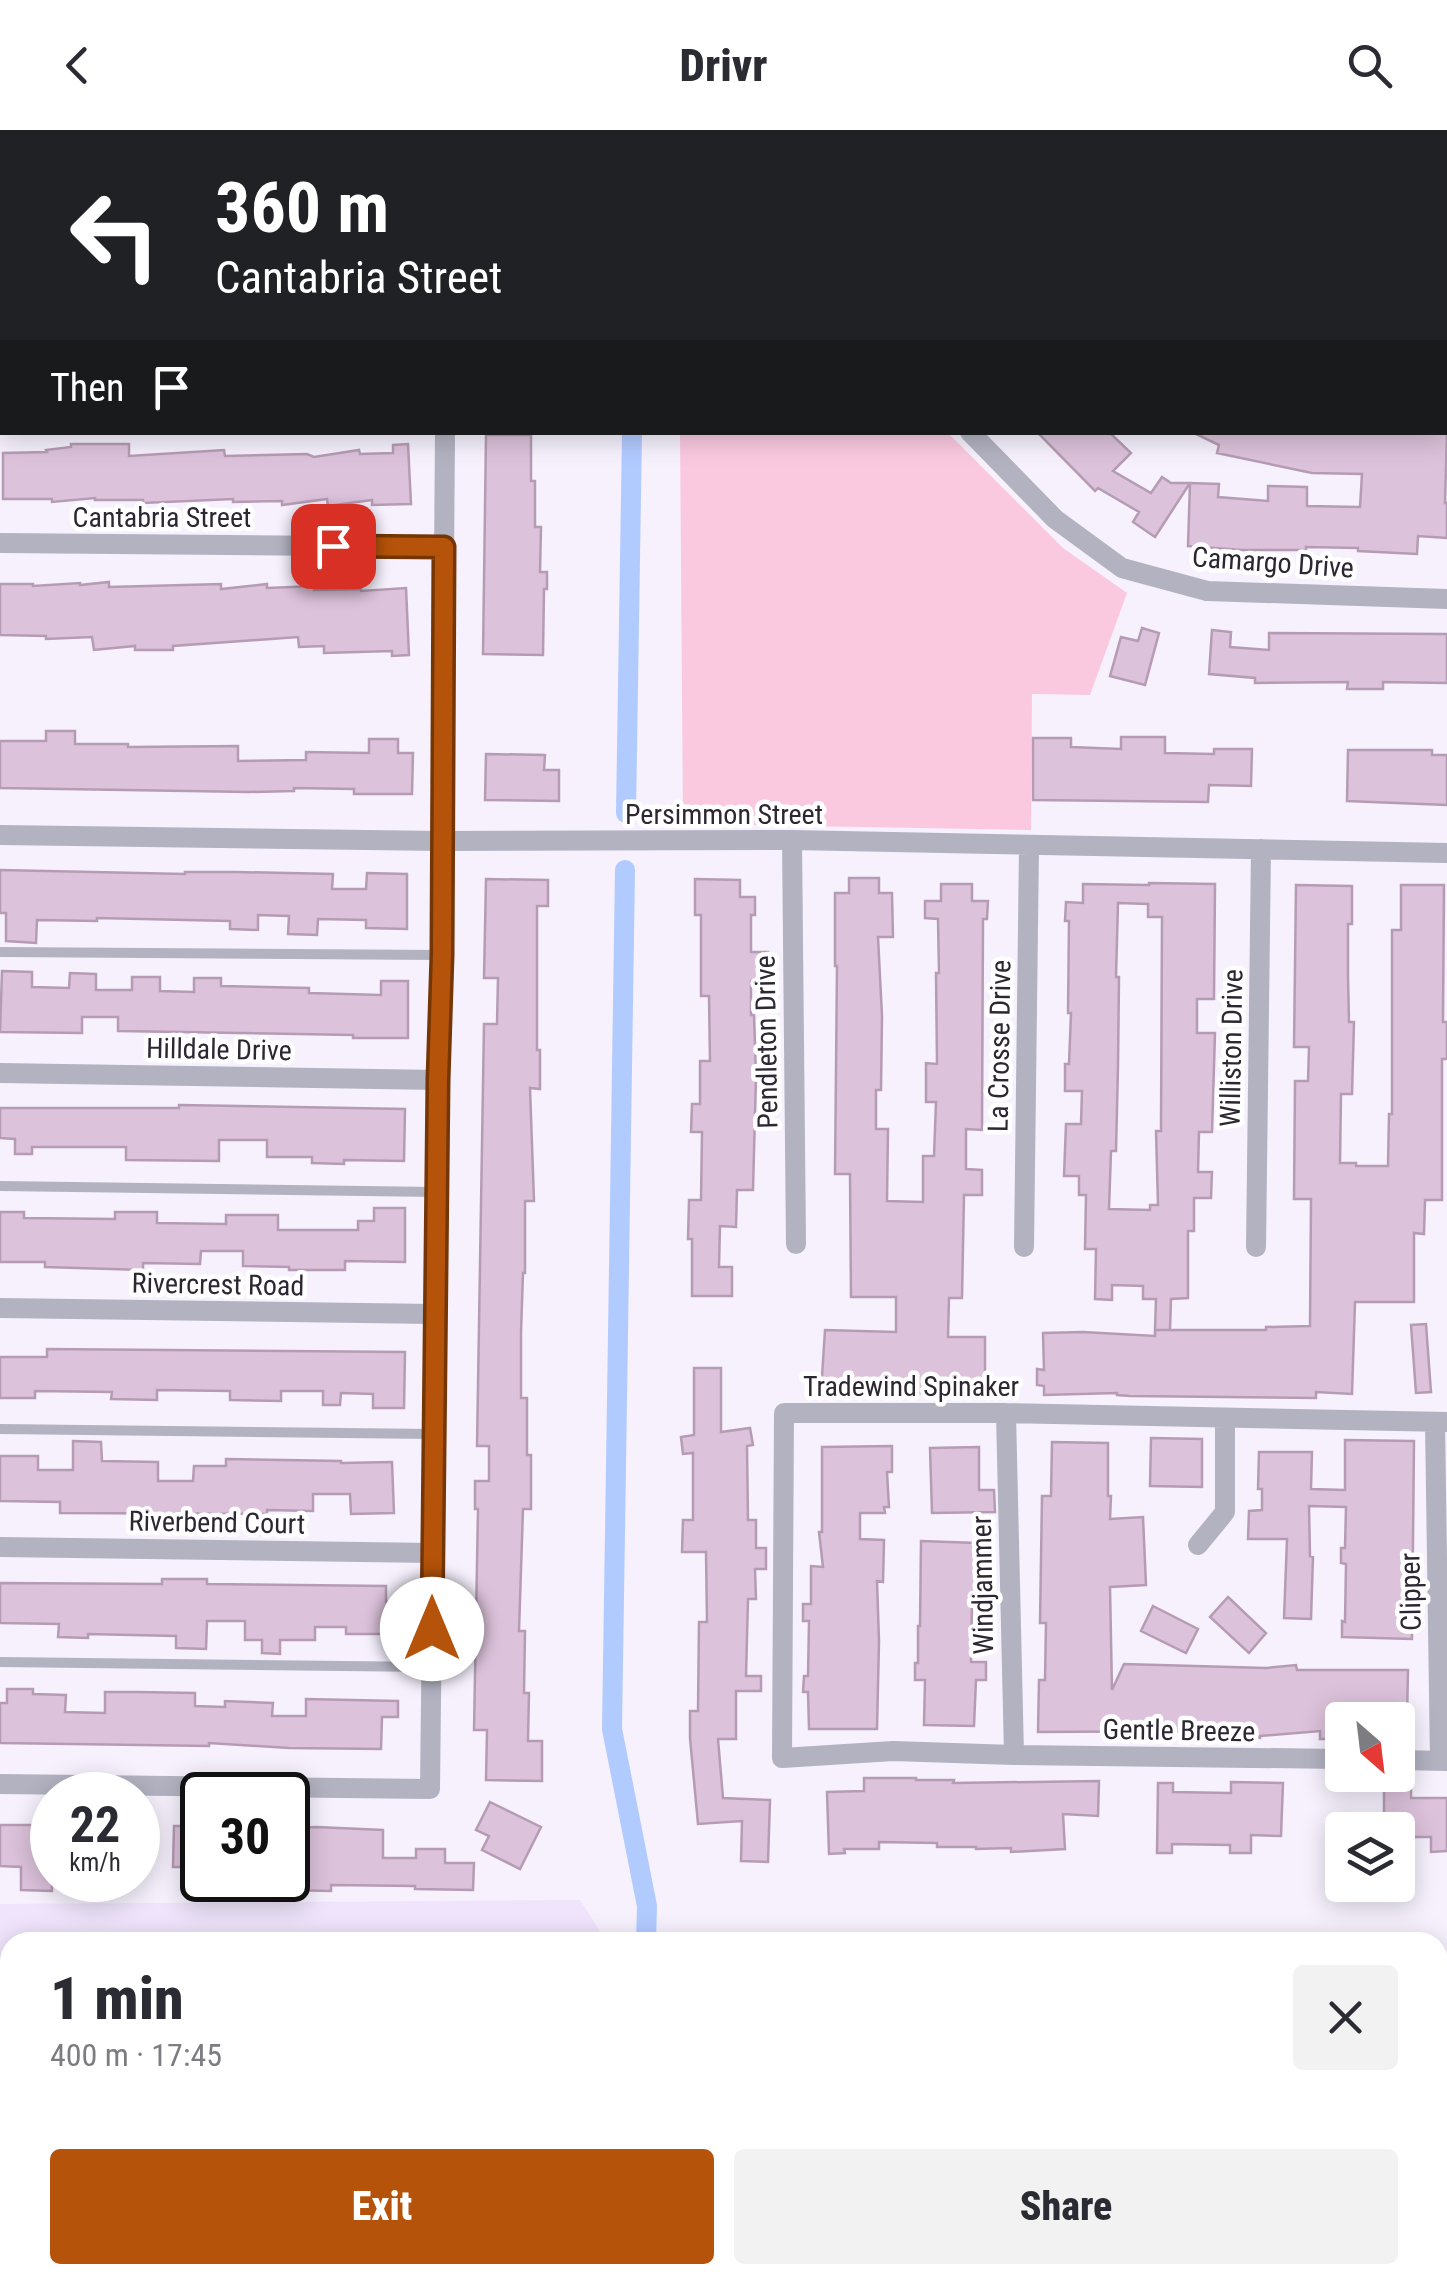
<!DOCTYPE html>
<meta charset="utf-8">
<style>
:root{--surface:#fff;--page:#f2f2f3;--text:#2b2b33;--muted:#7c7c81;--accent:#b45309}
body{margin:0;font-family:"Roboto Condensed",sans-serif;background:var(--page);color:var(--text);height:100vh;display:flex;flex-direction:column;font-size:38px;white-space:nowrap}
*{box-sizing:border-box;margin:0}
p{font-size:32px;color:var(--muted)}
.icon{flex:none;width:55px;height:55px;fill:none;stroke:currentColor;stroke-width:2;stroke-linecap:round;stroke-linejoin:round}
.map{position:relative;flex:1;overflow:hidden}
.panel{position:absolute;left:0px;top:1802px;width:1448px;height:352px;display:flex;flex-direction:column;background:var(--surface);border-radius:30px 30px 0 0;box-shadow:0 5px 25px #0003}
.panel>*{flex:none}
.top-card{position:absolute;left:0px;top:0px;width:1448px;height:305px;box-shadow:0 5px 25px #0003;background:#202124;color:#fff;overflow:hidden}
.needle{width:65px;rotate:152deg}
.buttons{position:absolute;left:1325px;top:1572px;display:grid;gap:20px}
.buttons a{display:grid;place-items:center;width:90px;height:90px;border-radius:10px;background:var(--surface);box-shadow:0 5px 25px #0003;font-size:50px}
.speed{position:absolute;left:30px;top:1642px;display:flex;gap:20px;font-size:50px;font-weight:700;text-align:center}
.speed>*{display:grid;place-content:center;width:130px;height:130px;border-radius:50%;background:var(--surface);box-shadow:0 5px 25px #0003;line-height:1}
.speed small{font-size:25px;font-weight:400}
.speed .limit{border:5px solid #111;border-radius:15px;background:#fff;color:#111}
.pin{position:absolute;display:grid;place-items:center;width:85px;height:85px;color:#fff;margin:-42px;border-radius:20px;box-shadow:0 5px 15px #0006}
.me{position:absolute;width:110px;margin:-55px;rotate:0deg;stroke-linejoin:round;filter:drop-shadow(0 0 8px #0008)}
.turn{display:flex;align-items:center;gap:35px;height:210px;padding:0 50px;font-size:45px}
.turn .icon{width:130px;height:130px;stroke-width:2.5}
.turn b{display:block;font-size:70px;line-height:85px}
.then{display:flex;align-items:center;height:95px;padding:0 50px;background:#0003;gap:20px;font-size:38px}
.round{display:grid;place-items:center;flex:none;width:105px;height:105px;border-radius:10px;background:var(--page)}
.headline{display:flex;align-items:center;justify-content:space-between;height:170px;padding:0 50px}
h1{font-size:60px;font-weight:800;line-height:75px}
.primary-button{display:flex;gap:20px;margin-top:auto;padding:20px 50px}
.primary-button a{flex:1;height:115px;border-radius:10px;background:var(--accent);color:#fff;font-size:40px;font-weight:800;line-height:115px;text-align:center}
.primary-button a+a{background:var(--page);color:var(--text)}
header{display:flex;justify-content:space-between;align-items:center;height:130px;padding:0 50px;background:var(--surface);font-size:45px;font-weight:800}
.map>svg:first-child{display:block}
</style>
<header><svg class="icon" aria-label="back" viewBox="0 0 24 24"><path d="M15 5l-7 7 7 7"/></svg>Drivr<svg class="icon" aria-label="search" viewBox="0 0 24 24"><circle cx="10" cy="10" r="6"/><path d="M15 15l6 6"/></svg></header>
<div class="map">
<svg width="1447" height="2153" viewBox="0 0 1447 2153">
<rect width="100%" height="100%" fill="#f6f1fd"/>
<path fill="#efe4fb" d="M 580,1770 L 607,1812 L 10,1812 L 10,2145 L 604,2145 L 604,2153 L 0,2153 L 0,1774 Z"/>
<path fill="#fac9e0" d="M 680,303 L 948,303 L 1063,418 L 1127,463 L 1090,565 L 1032,564 L 1031,700 L 683,694 Z
M 1438,1826 L 1447,1826 L 1447,2153 L 705,2153 L 706,2145 L 1438,2145 Z"/>
<g fill="none" stroke-linecap="round" stroke-linejoin="round">
<path stroke="#b2cbff" stroke-width="20" d="M 637,2 L 637,0
M 626,683 L 632,302
M 625,740 L 612,1599 L 647,1776 L 646,1812
M 638,2153 L 638,2145"/>
</g>
<path fill="#dcc2db" stroke="#b59cb4" stroke-width="2.5" fill-rule="evenodd" d="M 1037,302 L 1109,302 L 1131,323 L 1113,341 L 1151,363 L 1162,347 L 1171,353 L 1190,353 L 1155,407 L 1133,392 L 1139,382 L 1098,358 L 1095,361 Z
M 1192,302 L 1447,302 L 1445,373 L 1447,373 L 1447,408 L 1418,406 L 1417,424 L 1358,421 L 1358,418 L 1306,417 L 1306,420 L 1241,420 L 1188,416 L 1190,353 L 1219,354 L 1218,367 L 1268,371 L 1268,356 L 1307,357 L 1307,376 L 1360,377 L 1362,344 L 1312,343 L 1217,323 L 1219,315 Z
M 486,305 L 531,305 L 531,351 L 535,351 L 535,397 L 541,397 L 540,442 L 547,442 L 547,459 L 544,459 L 543,525 L 483,524 Z
M 71,314 L 129,314 L 129,326 L 224,320 L 225,326 L 307,324 L 314,327 L 359,320 L 360,324 L 393,323 L 393,315 L 408,314 L 411,374 L 372,375 L 372,370 L 328,376 L 327,369 L 282,375 L 282,371 L 233,372 L 233,369 L 143,373 L 143,370 L 95,370 L 95,368 L 52,372 L 52,369 L 3,369 L 3,323 L 47,322 L 46,320 L 71,317 Z
M 109,452 L 109,457 L 221,454 L 221,459 L 267,454 L 267,458 L 314,456 L 314,460 L 361,459 L 361,461 L 406,458 L 409,525 L 392,526 L 392,521 L 324,523 L 324,516 L 299,517 L 298,507 L 173,516 L 173,520 L 135,520 L 135,516 L 94,520 L 92,507 L 46,509 L 46,506 L 0,505 L 0,454 L 33,454 L 33,456 L 80,453 L 80,455 Z
M 1142,498 L 1159,503 L 1145,555 L 1110,546 L 1121,507 L 1138,511 Z
M 1212,500 L 1231,502 L 1230,517 L 1269,520 L 1269,503 L 1447,504 L 1447,553 L 1383,552 L 1383,559 L 1347,559 L 1348,552 L 1255,553 L 1255,548 L 1209,544 Z
M 46,601 L 75,601 L 75,614 L 128,614 L 128,617 L 238,616 L 238,631 L 306,630 L 306,622 L 369,623 L 369,609 L 398,609 L 398,623 L 413,623 L 412,664 L 354,664 L 354,659 L 294,658 L 294,661 L 249,662 L 0,658 L 0,611 L 46,611 Z
M 1121,607 L 1165,607 L 1165,623 L 1214,624 L 1214,619 L 1252,619 L 1251,656 L 1209,655 L 1208,672 L 1033,670 L 1033,608 L 1071,608 L 1071,617 L 1121,619 Z
M 1348,620 L 1432,620 L 1432,625 L 1447,625 L 1447,675 L 1347,671 Z
M 486,624 L 545,625 L 544,640 L 559,640 L 559,671 L 485,670 Z
M 0,740 L 185,744 L 185,742 L 236,742 L 333,744 L 332,759 L 366,759 L 367,743 L 407,744 L 407,799 L 366,798 L 366,790 L 318,789 L 317,805 L 288,804 L 289,786 L 258,785 L 258,800 L 230,799 L 230,791 L 97,788 L 97,791 L 37,790 L 36,813 L 6,811 L 6,783 L 0,783 Z
M 849,748 L 879,748 L 879,763 L 892,763 L 893,807 L 878,807 L 882,886 L 881,960 L 876,960 L 876,999 L 888,999 L 887,1071 L 923,1072 L 923,1026 L 934,1026 L 936,972 L 926,972 L 926,933 L 937,934 L 936,843 L 939,843 L 938,789 L 925,788 L 925,771 L 941,771 L 941,754 L 972,754 L 972,771 L 988,771 L 987,789 L 983,789 L 982,1000 L 966,999 L 966,1039 L 982,1040 L 982,1065 L 964,1065 L 962,1168 L 949,1168 L 948,1207 L 985,1207 L 985,1264 L 821,1262 L 825,1200 L 896,1202 L 896,1167 L 851,1167 L 850,1044 L 835,1044 L 837,836 L 835,836 L 835,763 L 849,763 Z
M 486,749 L 548,750 L 548,776 L 537,776 L 537,920 L 540,920 L 540,959 L 530,958 L 534,1071 L 525,1071 L 525,1143 L 523,1143 L 521,1202 L 521,1268 L 527,1268 L 527,1325 L 531,1325 L 531,1379 L 523,1379 L 519,1501 L 525,1501 L 524,1563 L 529,1563 L 528,1611 L 542,1611 L 542,1651 L 486,1650 L 487,1600 L 474,1600 L 478,1379 L 475,1379 L 475,1351 L 489,1351 L 489,1316 L 477,1316 L 484,894 L 497,894 L 498,848 L 484,848 Z
M 695,749 L 740,750 L 740,767 L 755,767 L 755,785 L 751,785 L 751,822 L 768,822 L 768,852 L 751,851 L 751,885 L 754,885 L 756,946 L 753,1060 L 737,1060 L 736,1097 L 720,1096 L 719,1137 L 732,1137 L 732,1166 L 692,1166 L 692,1109 L 688,1109 L 689,1070 L 701,1070 L 702,1002 L 691,1002 L 692,974 L 700,974 L 700,931 L 710,931 L 709,866 L 701,866 L 701,785 L 695,785 Z
M 1149,753 L 1215,754 L 1214,869 L 1197,869 L 1197,903 L 1215,903 L 1212,1002 L 1199,1002 L 1198,1042 L 1212,1042 L 1211,1068 L 1194,1068 L 1194,1101 L 1188,1101 L 1188,1168 L 1171,1169 L 1170,1200 L 1155,1200 L 1156,1169 L 1143,1169 L 1143,1156 L 1112,1155 L 1112,1170 L 1095,1169 L 1096,1119 L 1085,1119 L 1086,1065 L 1079,1065 L 1079,1046 L 1064,1046 L 1066,994 L 1081,994 L 1082,961 L 1065,961 L 1065,934 L 1069,934 L 1071,883 L 1068,883 L 1069,791 L 1065,791 L 1066,772 L 1083,773 L 1083,754 L 1149,755 ZM 1118,773 L 1148,774 L 1148,787 L 1162,787 L 1161,1001 L 1156,1001 L 1158,1075 L 1150,1075 L 1150,1080 L 1109,1079 L 1111,1021 L 1116,1021 L 1118,936 L 1119,847 L 1116,847 Z
M 1296,755 L 1352,756 L 1352,794 L 1348,794 L 1348,847 L 1349,892 L 1354,892 L 1352,964 L 1341,964 L 1340,1033 L 1356,1033 L 1356,1036 L 1388,1036 L 1389,984 L 1392,984 L 1392,800 L 1401,800 L 1401,755 L 1444,755 L 1443,892 L 1447,892 L 1447,929 L 1442,929 L 1442,1070 L 1425,1070 L 1424,1104 L 1414,1103 L 1414,1172 L 1355,1172 L 1352,1264 L 1316,1262 L 1316,1268 L 1130,1266 L 1117,1265 L 1117,1263 L 1044,1265 L 1044,1256 L 1037,1255 L 1037,1239 L 1044,1240 L 1043,1203 L 1083,1202 L 1155,1206 L 1155,1200 L 1266,1200 L 1266,1197 L 1310,1196 L 1311,1069 L 1294,1069 L 1295,951 L 1308,951 L 1309,917 L 1294,917 Z
M 2,841 L 32,842 L 32,857 L 69,858 L 70,843 L 96,844 L 96,860 L 132,860 L 132,847 L 160,847 L 160,861 L 194,862 L 194,848 L 221,848 L 221,856 L 309,858 L 309,863 L 381,865 L 381,851 L 408,851 L 408,908 L 353,908 L 353,905 L 118,901 L 118,887 L 82,887 L 82,903 L 0,902 Z
M 179,975 L 405,979 L 404,1031 L 344,1030 L 344,1034 L 312,1033 L 312,1027 L 267,1027 L 267,1010 L 219,1010 L 219,1031 L 126,1030 L 126,1017 L 32,1017 L 32,1024 L 15,1024 L 15,1009 L 0,1008 L 0,978 L 179,978 Z
M 374,1078 L 405,1078 L 405,1132 L 345,1131 L 345,1140 L 289,1140 L 289,1137 L 243,1136 L 243,1121 L 201,1121 L 200,1134 L 143,1133 L 143,1140 L 45,1137 L 45,1132 L 0,1132 L 0,1082 L 24,1082 L 24,1088 L 115,1089 L 115,1082 L 157,1082 L 157,1093 L 226,1094 L 226,1085 L 278,1085 L 278,1100 L 358,1100 L 358,1091 L 374,1091 Z
M 1426,1194 L 1431,1262 L 1416,1263 L 1411,1195 Z
M 47,1219 L 405,1222 L 404,1278 L 373,1278 L 373,1264 L 341,1263 L 340,1275 L 323,1275 L 323,1261 L 281,1261 L 281,1271 L 230,1270 L 230,1261 L 157,1260 L 157,1270 L 111,1269 L 112,1262 L 35,1261 L 35,1268 L 0,1268 L 0,1227 L 47,1227 Z
M 694,1238 L 721,1238 L 721,1302 L 750,1298 L 753,1315 L 747,1316 L 748,1390 L 756,1390 L 756,1418 L 766,1418 L 766,1439 L 755,1439 L 756,1469 L 748,1469 L 746,1546 L 761,1546 L 761,1561 L 736,1561 L 736,1609 L 718,1609 L 723,1668 L 770,1670 L 768,1732 L 741,1731 L 742,1691 L 698,1694 L 690,1608 L 690,1581 L 698,1581 L 699,1492 L 707,1492 L 706,1422 L 682,1422 L 683,1390 L 693,1390 L 693,1323 L 683,1324 L 681,1307 L 694,1305 Z
M 1151,1308 L 1202,1309 L 1202,1357 L 1150,1356 Z
M 1345,1310 L 1414,1311 L 1412,1509 L 1342,1507 L 1342,1491 L 1345,1492 L 1346,1434 L 1341,1433 L 1341,1418 L 1345,1418 L 1346,1377 L 1309,1376 L 1310,1426 L 1313,1427 L 1311,1489 L 1284,1488 L 1287,1409 L 1248,1409 L 1249,1381 L 1262,1380 L 1262,1359 L 1258,1359 L 1259,1322 L 1312,1322 L 1311,1359 L 1345,1360 Z
M 73,1311 L 101,1312 L 102,1331 L 158,1332 L 158,1351 L 193,1351 L 194,1336 L 226,1336 L 226,1329 L 341,1331 L 341,1333 L 392,1332 L 394,1383 L 351,1384 L 350,1364 L 313,1364 L 313,1381 L 267,1380 L 267,1384 L 60,1383 L 60,1372 L 0,1371 L 0,1326 L 38,1326 L 38,1340 L 73,1340 Z
M 1052,1312 L 1108,1313 L 1108,1366 L 1111,1366 L 1110,1389 L 1143,1387 L 1146,1455 L 1110,1457 L 1112,1560 L 1124,1534 L 1266,1538 L 1296,1535 L 1297,1540 L 1408,1540 L 1407,1590 L 1342,1590 L 1342,1609 L 1320,1609 L 1320,1601 L 1260,1606 L 1260,1608 L 1208,1607 L 1208,1601 L 1038,1602 L 1039,1550 L 1045,1550 L 1046,1493 L 1040,1493 L 1042,1366 L 1051,1366 Z
M 892,1316 L 892,1342 L 887,1342 L 889,1377 L 884,1377 L 885,1383 L 860,1383 L 860,1409 L 884,1410 L 883,1452 L 877,1451 L 879,1511 L 877,1599 L 809,1599 L 808,1562 L 803,1562 L 804,1546 L 808,1546 L 809,1491 L 803,1491 L 803,1474 L 811,1474 L 811,1436 L 823,1437 L 819,1402 L 822,1402 L 822,1317 Z
M 979,1317 L 979,1360 L 994,1360 L 995,1382 L 932,1383 L 930,1318 Z
M 921,1411 L 977,1413 L 976,1469 L 972,1469 L 971,1532 L 986,1532 L 986,1550 L 976,1550 L 974,1596 L 924,1595 L 925,1550 L 915,1550 L 915,1533 L 918,1533 L 918,1496 L 920,1496 Z
M 162,1449 L 207,1449 L 207,1454 L 386,1456 L 386,1472 L 400,1472 L 399,1504 L 346,1504 L 346,1497 L 315,1497 L 315,1510 L 280,1510 L 280,1524 L 262,1523 L 262,1510 L 245,1510 L 245,1491 L 207,1491 L 206,1519 L 176,1518 L 176,1506 L 88,1504 L 88,1508 L 58,1507 L 59,1494 L 0,1493 L 0,1453 L 162,1454 Z
M 1228,1467 L 1266,1503 L 1249,1523 L 1210,1487 Z
M 1153,1476 L 1198,1499 L 1186,1523 L 1141,1501 Z
M 7,1559 L 33,1559 L 33,1564 L 66,1565 L 65,1582 L 105,1583 L 105,1562 L 138,1562 L 195,1563 L 195,1576 L 225,1577 L 225,1571 L 273,1573 L 272,1586 L 306,1586 L 306,1569 L 398,1571 L 398,1587 L 382,1587 L 381,1619 L 289,1618 L 209,1613 L 209,1616 L 0,1613 L 0,1573 L 7,1573 Z
M 864,1648 L 916,1648 L 916,1650 L 954,1650 L 953,1653 L 1099,1651 L 1098,1686 L 1063,1684 L 1065,1719 L 1011,1722 L 1011,1718 L 976,1719 L 976,1717 L 937,1717 L 937,1713 L 879,1712 L 879,1719 L 844,1719 L 845,1723 L 829,1724 L 827,1662 L 864,1661 Z
M 1231,1652 L 1283,1653 L 1281,1706 L 1251,1705 L 1251,1723 L 1230,1723 L 1230,1715 L 1172,1714 L 1172,1723 L 1157,1723 L 1158,1653 L 1173,1653 L 1173,1662 L 1231,1663 Z
M 1384,1658 L 1411,1658 L 1411,1668 L 1447,1668 L 1447,1721 L 1431,1722 L 1431,1707 L 1398,1707 L 1398,1700 L 1384,1700 Z
M 490,1672 L 541,1697 L 520,1739 L 482,1720 L 489,1706 L 476,1700 Z
M 0,1695 L 52,1695 L 52,1761 L 21,1760 L 21,1737 L 0,1736 Z
M 174,1696 L 202,1696 L 202,1737 L 173,1737 Z
M 317,1697 L 383,1700 L 383,1728 L 416,1728 L 416,1719 L 445,1719 L 445,1733 L 474,1733 L 473,1760 L 415,1759 L 415,1756 L 331,1755 L 331,1761 L 288,1760 L 288,1698 Z"/>
<g fill="none" stroke-linecap="round" stroke-linejoin="round">
<path stroke="#b2b2c1" stroke-width="10" d="M 0,822 L 440,825
M 0,1056 L 437,1062
M 0,1299 L 434,1304
M 0,1532 L 432,1537
M 472,2153 L 472,2145"/>
<path stroke="#b2b2c1" stroke-width="20" d="M 810,0 L 810,2
M 1032,0 L 1033,2
M 1300,0 L 1303,2
M 448,2 L 448,0
M 1445,22 L 1447,22
M 0,181 L 2,181
M 1445,247 L 1447,247
M 970,302 L 1055,389 L 1122,438 L 1207,461 L 1447,469
M 0,413 L 444,417
M 0,705 L 441,711 L 792,710 L 1447,723
M 792,710 L 796,1114
M 0,943 L 438,950
M 1024,1117 L 1029,716
M 1256,1117 L 1261,719
M 0,1178 L 435,1184
M 1006,1283 L 1014,1625
M 1435,1292 L 1440,1631
M 1198,1415 L 1225,1382 L 1225,1288
M 0,1417 L 433,1423
M 1342,1629 L 1014,1625 L 893,1621 L 782,1628 L 784,1283 L 1006,1283 L 1447,1292
M 1398,1630 L 1447,1631
M 0,1654 L 430,1659 L 438,950 L 441,825 L 445,302"/>
</g>
<g fill="none" stroke-linecap="round" stroke-linejoin="round">
<defs>
<path id="route" d="M 333,416 L 444,417 L 442,825 L 438,950 L 432,1499"/>
</defs>
<use href="#route" stroke="#753606" stroke-width="25"/>
<use href="#route" stroke="#b45309" stroke-width="18"/>
</g>
<g text-anchor="middle" stroke-width="9" stroke-linejoin="round" paint-order="stroke">
<g font-size="28" fill="#2c2733" stroke="#fff">
<text x="162" y="397">Cantabria Street</text>
<text transform="translate(1273 432) rotate(4)" y="10">Camargo Drive</text>
<text x="724" y="694">Persimmon Street</text>
<text transform="translate(766 912) rotate(-91)" y="10">Pendleton Drive</text>
<text transform="translate(999 916) rotate(-89)" y="10">La Crosse Drive</text>
<text transform="translate(1231 918) rotate(-89)" y="10">Williston Drive</text>
<text transform="translate(219 919) rotate(1)" y="10">Hilldale Drive</text>
<text transform="translate(218 1154) rotate(1)" y="10">Rivercrest Road</text>
<text x="911" y="1266">Tradewind Spinaker</text>
<text transform="translate(217 1392) rotate(1)" y="10">Riverbend Court</text>
<text transform="translate(982 1455) rotate(-91)" y="10">Windjammer</text>
<text transform="translate(1410 1462) rotate(-91)" y="10">Clipper</text>
<text transform="translate(1179 1600) rotate(1)" y="10">Gentle Breeze</text>
</g>
</g>
</svg>
<div class="buttons">
<a><svg class="needle" viewBox="-14 -14 28 28"><path d="M0-13l5 13h-10z" fill="#e53935"/><path d="M0 13l5-13h-10z" fill="#7c7c81"/></svg></a>
<a><svg class="icon" aria-label="layers" viewBox="0 0 24 24"><path d="M12 4l9 5-9 5-9-5zM3 14l9 5 9-5"/></svg></a>
</div>
<div class="speed"><div>22<small>km/h</small></div><div class="limit">30</div></div>
<div class="pin" style="left:333px;top:416px;background:#d93025"><svg class="icon" aria-label="arrive" viewBox="0 0 24 24"><path d="M6 21V4h12l-3 4 3 4H6"/></svg></div>
<svg class="me" style="left:432px;top:1499px" viewBox="-20 -20 40 40"><circle r="19" fill="#fff"/><path d="M0-13L10 11 0 6-10 11z" fill="#b45309"/></svg>
<div class="top-card">
<div class="turn"><svg class="icon" aria-label="left" viewBox="0 0 24 24"><path d="M17 20v-9H6M10 6l-5 5 5 5"/></svg><div><b>360 m</b>Cantabria Street</div></div>
<div class="then">Then<svg class="icon" aria-label="arrive" viewBox="0 0 24 24"><path d="M6 21V4h12l-3 4 3 4H6"/></svg></div>
</div>
<section class="panel">
<div class="headline"><div><h1>1 min</h1><p>400 m · 17:45</p></div><a class="round"><svg class="icon" aria-label="close" viewBox="0 0 24 24"><path d="M6 6l12 12M18 6L6 18"/></svg></a></div>
<div class="primary-button"><a>Exit</a><a>Share</a></div>
</section>
</div>
